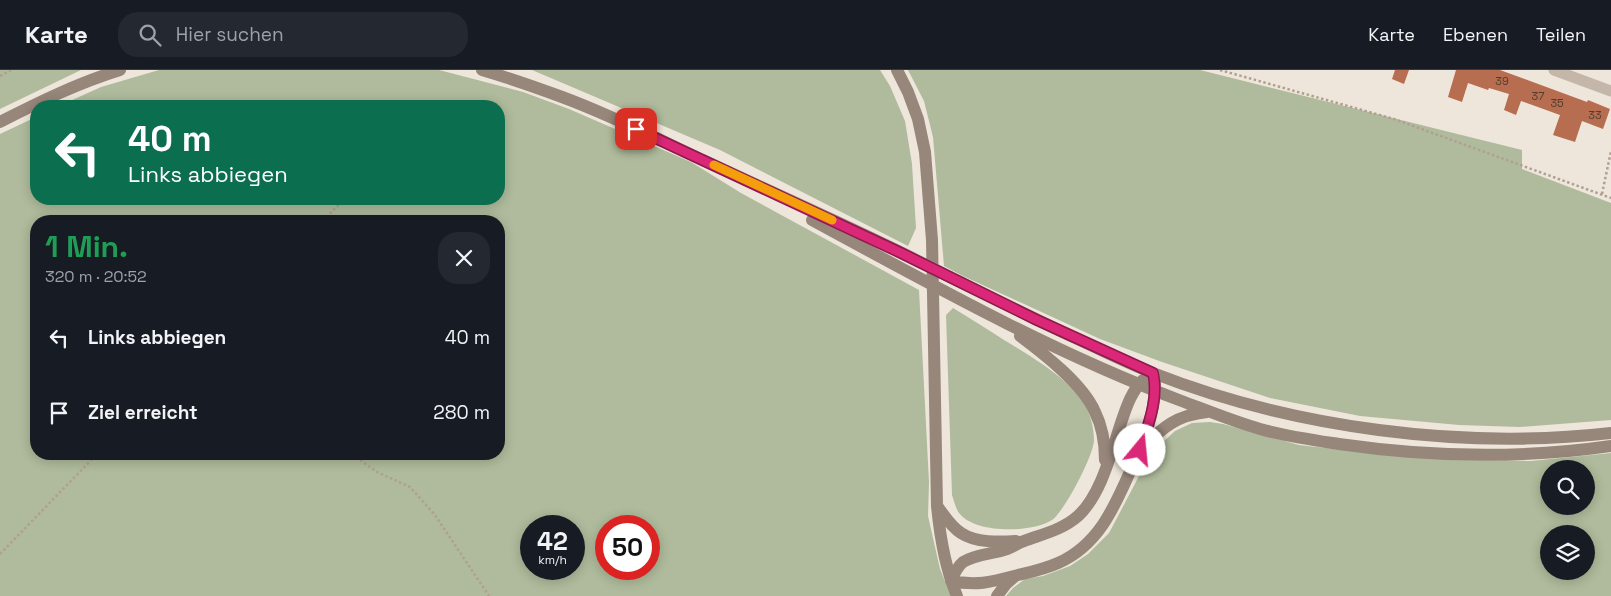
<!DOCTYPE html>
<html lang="de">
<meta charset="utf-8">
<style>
:root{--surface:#171b24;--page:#242831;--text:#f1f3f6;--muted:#9ea1a6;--line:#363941}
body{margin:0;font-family:"Space Grotesk",sans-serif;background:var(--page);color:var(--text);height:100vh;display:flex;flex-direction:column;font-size:19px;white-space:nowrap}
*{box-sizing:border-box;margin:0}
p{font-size:16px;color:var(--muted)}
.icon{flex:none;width:28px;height:28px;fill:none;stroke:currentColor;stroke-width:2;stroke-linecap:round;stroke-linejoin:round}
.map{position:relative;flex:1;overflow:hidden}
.details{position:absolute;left:30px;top:145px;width:475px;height:245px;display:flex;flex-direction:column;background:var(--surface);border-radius:20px;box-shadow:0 2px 12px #0003}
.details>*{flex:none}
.hud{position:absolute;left:30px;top:30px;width:475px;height:105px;border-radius:20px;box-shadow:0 2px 12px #0003;background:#0b6e4f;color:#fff;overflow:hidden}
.controls{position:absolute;left:1540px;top:390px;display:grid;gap:10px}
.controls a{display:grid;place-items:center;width:55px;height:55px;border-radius:50%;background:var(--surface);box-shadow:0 2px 12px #0003;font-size:25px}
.speed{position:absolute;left:520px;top:445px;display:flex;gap:10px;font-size:25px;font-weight:700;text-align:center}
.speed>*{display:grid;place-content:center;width:65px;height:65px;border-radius:50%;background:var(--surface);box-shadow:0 2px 12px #0003;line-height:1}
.speed small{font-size:12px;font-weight:400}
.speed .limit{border:8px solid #d22;background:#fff;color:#111}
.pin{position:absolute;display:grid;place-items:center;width:42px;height:42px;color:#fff;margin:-21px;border-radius:10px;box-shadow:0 2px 8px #0006}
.me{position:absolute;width:55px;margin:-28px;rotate:17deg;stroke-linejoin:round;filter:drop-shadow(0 0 4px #0008)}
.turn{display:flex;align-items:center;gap:18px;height:105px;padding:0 15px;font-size:22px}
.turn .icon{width:65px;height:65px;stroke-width:2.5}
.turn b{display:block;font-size:35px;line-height:42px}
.round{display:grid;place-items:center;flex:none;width:52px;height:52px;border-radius:20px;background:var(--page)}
.overview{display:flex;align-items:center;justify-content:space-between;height:85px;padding:0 15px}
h1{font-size:30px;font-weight:700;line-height:38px;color:#1e9e55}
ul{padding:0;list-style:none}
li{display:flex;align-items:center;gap:15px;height:75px;padding:0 15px}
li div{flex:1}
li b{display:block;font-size:19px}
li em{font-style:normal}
header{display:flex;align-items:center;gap:30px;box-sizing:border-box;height:70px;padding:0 25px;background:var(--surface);border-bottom:1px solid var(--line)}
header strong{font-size:24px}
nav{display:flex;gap:28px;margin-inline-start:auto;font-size:18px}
.search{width:350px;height:45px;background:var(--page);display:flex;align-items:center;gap:12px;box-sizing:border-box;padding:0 18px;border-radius:20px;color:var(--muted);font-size:19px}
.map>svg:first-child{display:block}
</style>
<header>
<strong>Karte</strong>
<div class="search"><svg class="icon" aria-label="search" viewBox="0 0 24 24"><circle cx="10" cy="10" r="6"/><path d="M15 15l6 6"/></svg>Hier suchen</div>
<nav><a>Karte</a><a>Ebenen</a><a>Teilen</a></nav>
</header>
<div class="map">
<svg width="1611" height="526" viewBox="0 0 1611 526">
<rect width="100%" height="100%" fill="#eee6da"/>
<path fill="#afbb9c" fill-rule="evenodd" d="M 0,0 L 81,0 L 0,39 Z
M 159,0 L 439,0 L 523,22 L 569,39 L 691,92 L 741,123 L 919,220 L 929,412 L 928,446 L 940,499 L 951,526 L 0,526 L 0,64 L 36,47 L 36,129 L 499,129 L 499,36 L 59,36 L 101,17 ZM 36,151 L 499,151 L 499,384 L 36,384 ZM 531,456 L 574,456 L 574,499 L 531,499 ZM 606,456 L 649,456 L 649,499 L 606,499 Z
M 532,0 L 880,0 L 890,16 L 905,51 L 912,94 L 916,158 L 908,176 L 720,80 Z
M 908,0 L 1200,0 L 1522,80 L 1522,99 L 1611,133 L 1611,350 L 1520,357 L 1459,355 L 1360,346 L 1270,328 L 1162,292 L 1100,269 L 963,206 L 944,196 L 933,67 L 924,31 Z
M 953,238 C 970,248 987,259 1004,270 C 1030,286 1072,310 1086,337 C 1091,346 1094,360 1094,370 C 1094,385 1064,442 1052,450 C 1032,463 975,464 959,443 C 956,439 954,431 952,425 L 946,245 Z
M 1210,352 L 1223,354 L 1299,375 L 1389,385 L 1466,390 L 1531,391 L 1611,383 L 1611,526 L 1006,526 L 1013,518 L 1025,509 L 1043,506 L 1070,496 L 1088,484 L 1109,463 L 1147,391 L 1160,375 L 1175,361 L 1192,353 ZM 1549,399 L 1586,399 L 1586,436 L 1549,436 ZM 1549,464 L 1586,464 L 1586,501 L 1549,501 Z"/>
<path fill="#b76d4f" d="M 1395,0 L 1409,0 L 1404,14 L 1392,9 Z
M 1456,0 L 1500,0 L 1587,32 L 1588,30 L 1610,39 L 1603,59 L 1582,51 L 1575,72 L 1553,65 L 1560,45 L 1521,31 L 1516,45 L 1504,40 L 1509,24 L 1489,18 L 1488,20 L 1468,13 L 1462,32 L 1448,27 Z"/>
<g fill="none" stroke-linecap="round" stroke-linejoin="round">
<path stroke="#b0a092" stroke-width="2.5" stroke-dasharray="2.5 2.5" stroke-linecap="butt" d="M 1220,0 L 1394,49 L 1611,128
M 0,6 L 11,0
M 1602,124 L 1611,81
M 323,151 L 344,129
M 352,384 L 377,402 L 410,417 L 435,445 L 489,526
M 0,484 L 97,384"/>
<path stroke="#c4b6a8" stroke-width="11" d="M 1554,0 L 1611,21"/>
<path stroke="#97867a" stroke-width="12" d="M 482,0 C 509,8 535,17 562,27 C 611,45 658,69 705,91 C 771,122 837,151 902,183 C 958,211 1014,239 1071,266 C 1098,278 1125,292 1153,303 C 1293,358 1462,380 1611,363
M 897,0 L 908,22 L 918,49 L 925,82 L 932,170 L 937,436 C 940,467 945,498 957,526
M 0,52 C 39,32 78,13 120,0
M 812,150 C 932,215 1052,282 1179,330 C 1206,340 1232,351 1260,359 C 1285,366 1313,370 1339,374 C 1429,387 1521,389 1611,376
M 1020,266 C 1044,284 1083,314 1095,342 C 1102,356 1105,374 1105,390
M 1142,378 C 1163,357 1177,345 1207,342
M 937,436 C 944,445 951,457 961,463 C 976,473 999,472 1016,471
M 951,511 C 978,516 991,512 1018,505 C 1031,502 1045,499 1058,493 C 1099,475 1115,436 1132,397 C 1144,371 1155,343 1155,314
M 951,511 C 954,504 957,497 963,492 C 976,484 993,484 1007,479 C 1013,477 1018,473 1024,471 C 1043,464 1062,460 1078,446 C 1102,424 1112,379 1122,350 C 1127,335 1132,321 1143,310
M 997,526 L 1006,514 L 1014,507"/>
</g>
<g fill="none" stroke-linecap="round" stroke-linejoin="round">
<defs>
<path id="route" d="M 636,59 L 899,182 L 1037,250 L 1153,303 C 1159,329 1148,355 1140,380"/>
</defs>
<use href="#route" stroke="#8e194d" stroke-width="12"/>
<use href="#route" stroke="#db2777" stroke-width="9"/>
<path stroke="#f59e0b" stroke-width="9" d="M 714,95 L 832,150"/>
</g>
<g text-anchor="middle" stroke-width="4" stroke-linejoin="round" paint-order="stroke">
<g font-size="11" fill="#533c31">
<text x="1502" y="15">39</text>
<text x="1538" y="30">37</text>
<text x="1557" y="37">35</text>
<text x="1595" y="49">33</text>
</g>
</g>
</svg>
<div class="controls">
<a><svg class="icon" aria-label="search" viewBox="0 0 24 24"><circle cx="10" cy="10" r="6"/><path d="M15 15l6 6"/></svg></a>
<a><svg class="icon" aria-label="layers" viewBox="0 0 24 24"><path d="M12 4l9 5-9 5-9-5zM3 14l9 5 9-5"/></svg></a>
</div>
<div class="speed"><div>42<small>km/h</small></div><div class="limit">50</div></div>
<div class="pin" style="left:636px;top:59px;background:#d93025"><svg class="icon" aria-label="arrive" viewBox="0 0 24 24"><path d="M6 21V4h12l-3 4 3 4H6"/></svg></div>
<svg class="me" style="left:1140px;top:380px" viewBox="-20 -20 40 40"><circle r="19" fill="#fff"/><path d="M0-13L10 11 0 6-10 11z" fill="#db2777"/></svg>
<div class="hud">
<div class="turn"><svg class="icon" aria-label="left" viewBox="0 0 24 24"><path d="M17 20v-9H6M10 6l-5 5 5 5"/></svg><div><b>40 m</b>Links abbiegen</div></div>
</div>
<section class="details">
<div class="overview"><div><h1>1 Min.</h1><p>320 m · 20:52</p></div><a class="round"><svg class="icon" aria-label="close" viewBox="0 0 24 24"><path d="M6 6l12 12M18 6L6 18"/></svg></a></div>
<ul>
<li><svg class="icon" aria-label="left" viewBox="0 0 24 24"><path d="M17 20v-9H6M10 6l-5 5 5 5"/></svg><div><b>Links abbiegen</b></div><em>40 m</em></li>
<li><svg class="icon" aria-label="arrive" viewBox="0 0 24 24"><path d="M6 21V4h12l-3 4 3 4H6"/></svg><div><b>Ziel erreicht</b></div><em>280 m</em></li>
</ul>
</section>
</div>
